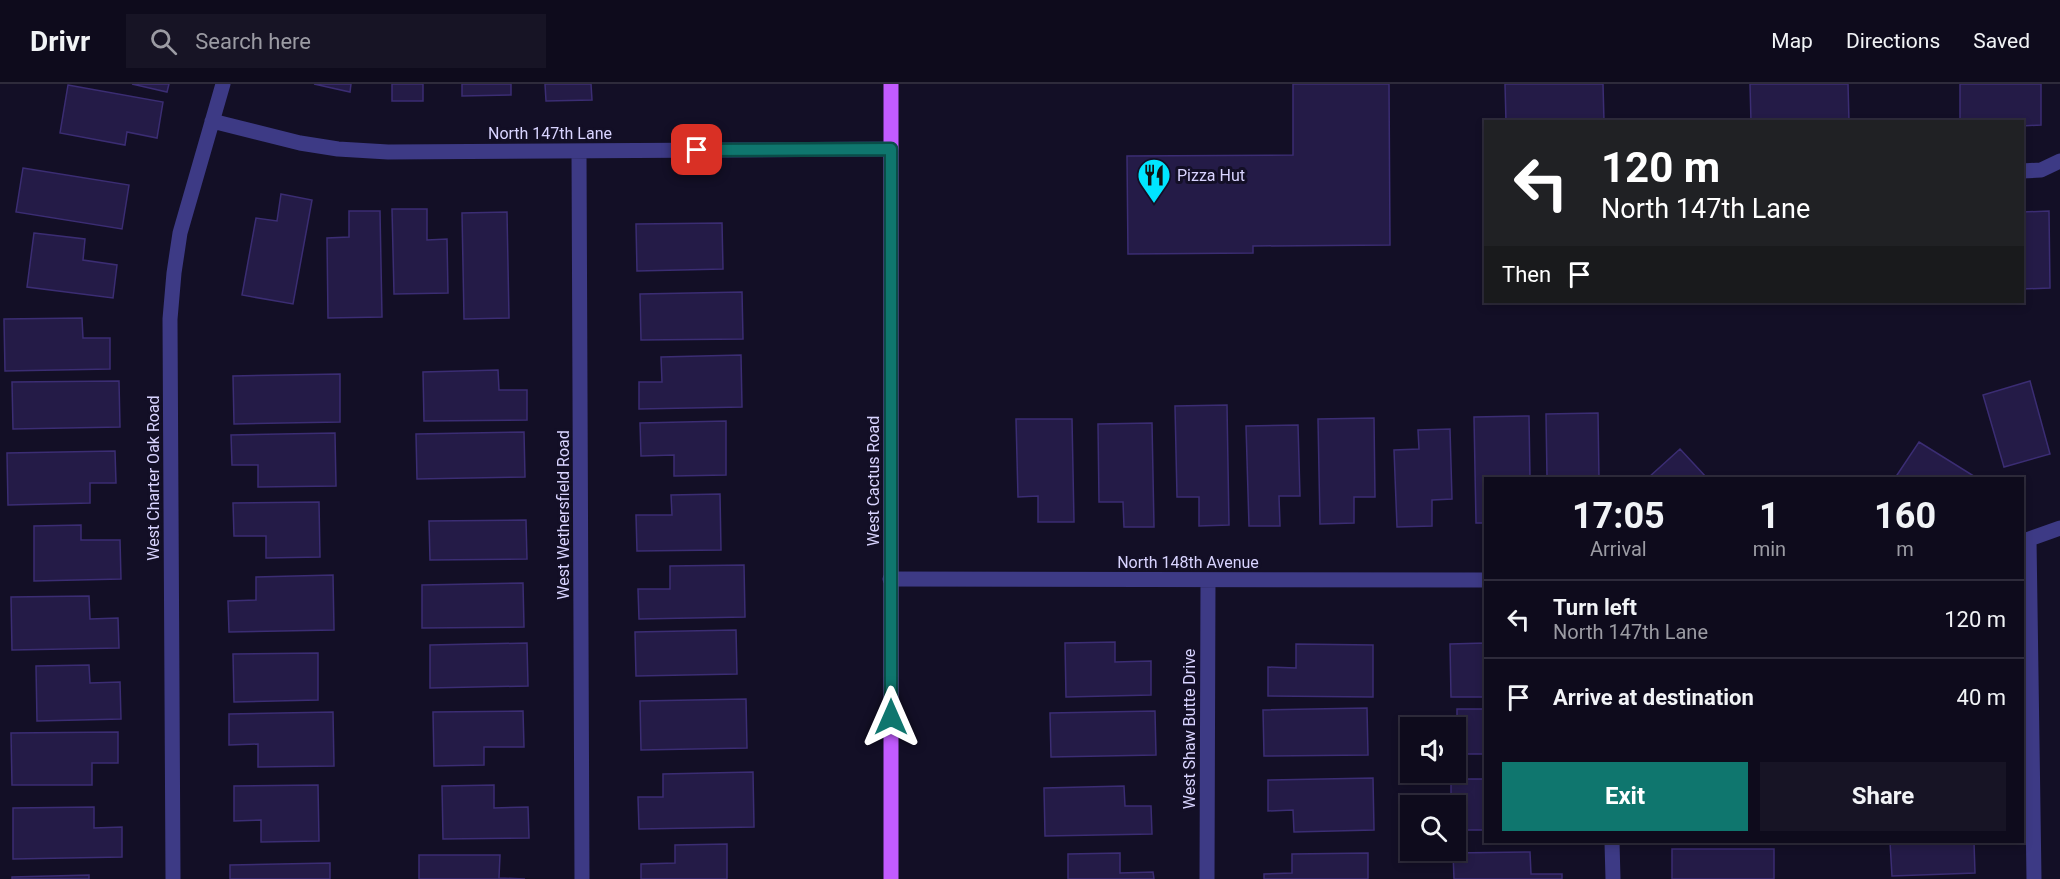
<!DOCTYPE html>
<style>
:root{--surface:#0e0b1c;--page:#171425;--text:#f1f3f6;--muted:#9b9ba3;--line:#2e2b3b;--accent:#0f766e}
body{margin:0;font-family:Roboto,sans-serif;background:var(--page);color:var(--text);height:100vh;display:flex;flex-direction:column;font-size:22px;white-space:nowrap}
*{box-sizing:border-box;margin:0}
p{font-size:20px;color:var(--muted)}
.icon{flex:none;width:33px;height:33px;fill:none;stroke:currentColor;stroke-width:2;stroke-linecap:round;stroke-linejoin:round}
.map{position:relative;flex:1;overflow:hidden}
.drawer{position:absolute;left:1484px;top:393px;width:540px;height:366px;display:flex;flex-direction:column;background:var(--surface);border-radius:0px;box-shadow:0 3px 9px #0003,0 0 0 2px var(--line)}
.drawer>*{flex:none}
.guide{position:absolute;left:1484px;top:36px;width:540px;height:183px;border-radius:0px;box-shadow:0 3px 9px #0003,0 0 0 2px var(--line);background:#202124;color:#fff;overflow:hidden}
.buttons{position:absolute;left:1400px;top:633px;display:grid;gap:12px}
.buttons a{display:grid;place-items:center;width:66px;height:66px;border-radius:0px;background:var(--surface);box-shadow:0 3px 9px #0003,0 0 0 2px var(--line);font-size:30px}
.pin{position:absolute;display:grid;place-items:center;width:51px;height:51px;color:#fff;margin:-26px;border-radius:12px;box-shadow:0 3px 9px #0006}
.me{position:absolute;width:66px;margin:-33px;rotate:0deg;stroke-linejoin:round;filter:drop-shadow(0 0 4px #0008)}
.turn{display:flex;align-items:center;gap:21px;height:126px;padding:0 18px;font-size:27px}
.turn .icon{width:78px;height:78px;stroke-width:2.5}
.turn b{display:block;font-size:42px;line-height:51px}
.then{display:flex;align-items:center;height:57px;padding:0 18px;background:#0003;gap:12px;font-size:22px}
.eta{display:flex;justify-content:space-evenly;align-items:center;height:102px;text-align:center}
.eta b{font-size:36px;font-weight:700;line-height:42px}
.button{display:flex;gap:12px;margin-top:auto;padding:12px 18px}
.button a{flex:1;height:69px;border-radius:0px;background:var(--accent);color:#fff;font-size:24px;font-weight:700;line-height:69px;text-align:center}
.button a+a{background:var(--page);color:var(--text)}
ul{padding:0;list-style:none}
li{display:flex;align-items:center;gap:18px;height:78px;padding:0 18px;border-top:2px solid var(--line)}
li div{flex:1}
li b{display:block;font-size:22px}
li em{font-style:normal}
header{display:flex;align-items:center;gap:36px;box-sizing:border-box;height:84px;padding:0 30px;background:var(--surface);border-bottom:2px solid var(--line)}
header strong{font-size:28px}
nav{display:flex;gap:33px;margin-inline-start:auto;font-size:21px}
.search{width:420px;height:54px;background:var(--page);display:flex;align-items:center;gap:15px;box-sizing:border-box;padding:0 21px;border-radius:0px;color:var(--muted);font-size:22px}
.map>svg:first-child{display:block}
</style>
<header>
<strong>Drivr</strong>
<div class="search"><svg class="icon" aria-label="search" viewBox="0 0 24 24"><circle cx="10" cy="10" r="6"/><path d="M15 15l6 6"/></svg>Search here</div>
<nav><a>Map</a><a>Directions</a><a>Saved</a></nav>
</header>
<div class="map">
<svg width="2060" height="795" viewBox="0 0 2060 795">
<rect width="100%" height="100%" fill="#130f26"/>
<path fill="#241b47" stroke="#3b2d73" stroke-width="1.5" d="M 132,0 L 169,0 L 167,8 Z
M 314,0 L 351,0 L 350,8 Z
M 392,0 L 423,0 L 423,17 L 392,17 Z
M 462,0 L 511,0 L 511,11 L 462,12 Z
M 545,0 L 591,0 L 592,16 L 546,17 Z
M 1293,0 L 1389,0 L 1390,161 L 1253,162 L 1253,169 L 1128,170 L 1127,72 L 1293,71 Z
M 1505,0 L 1603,0 L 1604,38 L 1506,38 Z
M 1750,0 L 1848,0 L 1849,38 L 1751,38 Z
M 1960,0 L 2041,0 L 2041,41 L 2022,42 L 2022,38 L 1960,38 Z
M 68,1 L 163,18 L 157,54 L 127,48 L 125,61 L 60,49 Z
M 23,84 L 129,101 L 122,145 L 16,128 Z
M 281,110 L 312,116 L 293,220 L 242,211 L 256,134 L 277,137 Z
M 392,125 L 427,125 L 427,156 L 447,155 L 448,209 L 394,210 Z
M 349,127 L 380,127 L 382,233 L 328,234 L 327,154 L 349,153 Z
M 2049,127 L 2050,204 L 2022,205 L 2022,128 Z
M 507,128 L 509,234 L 464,235 L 462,129 Z
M 722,139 L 723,185 L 637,187 L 636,140 Z
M 34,149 L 85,155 L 83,176 L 117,181 L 113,214 L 27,203 Z
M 742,208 L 743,255 L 641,256 L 640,210 Z
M 82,234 L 83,254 L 110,254 L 110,285 L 5,287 L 4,235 Z
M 741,271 L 742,323 L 639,325 L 639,298 L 662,298 L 661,273 Z
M 498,286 L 499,306 L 527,306 L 527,336 L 424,337 L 423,288 Z
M 340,290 L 340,338 L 234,340 L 233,292 Z
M 119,297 L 120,343 L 13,345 L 12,298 Z
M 2030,297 L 2050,370 L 2004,383 L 1983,311 Z
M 1227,321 L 1229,441 L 1199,442 L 1199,413 L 1177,413 L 1175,322 Z
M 1598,329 L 1599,394 L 1547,394 L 1546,330 Z
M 1529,332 L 1530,394 L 1485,394 L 1485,439 L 1476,439 L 1474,333 Z
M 1374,334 L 1375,413 L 1354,413 L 1354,439 L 1320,440 L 1318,335 Z
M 1016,335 L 1072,335 L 1074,438 L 1038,438 L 1038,412 L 1018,413 Z
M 726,337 L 726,391 L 674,392 L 674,371 L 641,372 L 640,339 Z
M 1152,339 L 1154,443 L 1124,443 L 1123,418 L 1099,418 L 1098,340 Z
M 1298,341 L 1300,412 L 1279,412 L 1280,442 L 1249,442 L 1246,342 Z
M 1450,345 L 1452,415 L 1432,416 L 1432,442 L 1397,443 L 1394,366 L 1419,365 L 1418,346 Z
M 524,348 L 525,393 L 417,395 L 416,350 Z
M 335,349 L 336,402 L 258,403 L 258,381 L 232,381 L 231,351 Z
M 1919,358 L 1977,394 L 1895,394 Z
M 1680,365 L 1707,394 L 1648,394 Z
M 115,367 L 116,399 L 90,399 L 90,419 L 8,421 L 7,369 Z
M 720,410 L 721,466 L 637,467 L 636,431 L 672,431 L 671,411 Z
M 319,418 L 320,473 L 266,474 L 266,452 L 234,452 L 233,419 Z
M 526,436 L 527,475 L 430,476 L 429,437 Z
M 81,441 L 81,456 L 120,456 L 121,495 L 34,497 L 34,442 Z
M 744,481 L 745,533 L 639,535 L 638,505 L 670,505 L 670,482 Z
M 333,491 L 334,546 L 229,548 L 228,517 L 256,516 L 256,493 Z
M 523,499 L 524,543 L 422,544 L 422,501 Z
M 89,512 L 90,535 L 118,534 L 119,564 L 12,566 L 11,513 Z
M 736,546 L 737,590 L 636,592 L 635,548 Z
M 1115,558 L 1115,578 L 1151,577 L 1151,611 L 1066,613 L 1065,559 Z
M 527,559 L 528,602 L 430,604 L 430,561 Z
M 1485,559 L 1485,613 L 1451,613 L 1450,560 Z
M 1296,560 L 1373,561 L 1373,613 L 1268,612 L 1268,583 L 1296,584 Z
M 318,569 L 318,616 L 234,618 L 233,570 Z
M 89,581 L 90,599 L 120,598 L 121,635 L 37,637 L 36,582 Z
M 746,615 L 747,664 L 641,666 L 640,617 Z
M 1367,624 L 1368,671 L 1264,672 L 1263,626 Z
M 1457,625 L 1485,625 L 1485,670 L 1457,670 Z
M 523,627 L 524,663 L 484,663 L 484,681 L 434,682 L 433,628 Z
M 1155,627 L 1156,671 L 1051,673 L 1050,629 Z
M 333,628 L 334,682 L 258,683 L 258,660 L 229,661 L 229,630 Z
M 118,648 L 118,679 L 92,679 L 92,701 L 12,701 L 11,649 Z
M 753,688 L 754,743 L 639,745 L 638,713 L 663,713 L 663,690 Z
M 1373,694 L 1374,746 L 1294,748 L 1293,726 L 1268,727 L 1268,696 Z
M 1451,695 L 1485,695 L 1485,746 L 1455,746 L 1455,722 L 1451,722 Z
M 318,701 L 319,757 L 261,758 L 261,736 L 234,737 L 234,702 Z
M 494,701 L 494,724 L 528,723 L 529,754 L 443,755 L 442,702 Z
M 1124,702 L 1125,722 L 1151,722 L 1152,750 L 1045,752 L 1044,704 Z
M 94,723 L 94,744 L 122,743 L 122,773 L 13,775 L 13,724 Z
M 1890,758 L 1974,758 L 1975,789 L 1892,792 Z
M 727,760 L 727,795 L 641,795 L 641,780 L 675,779 L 675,761 Z
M 1672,765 L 1774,765 L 1774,795 L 1672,795 Z
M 1530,768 L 1531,790 L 1562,790 L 1562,795 L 1454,795 L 1453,769 Z
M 1120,769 L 1120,789 L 1153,788 L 1154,795 L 1068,795 L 1068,770 Z
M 1368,769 L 1368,795 L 1264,795 L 1264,790 L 1292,789 L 1292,770 Z
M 419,771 L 500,771 L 499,794 L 525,795 L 419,795 Z
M 330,779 L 330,795 L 230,795 L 230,781 Z
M 89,791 L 89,795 L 12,795 L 12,793 Z"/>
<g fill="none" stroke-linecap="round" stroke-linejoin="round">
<path stroke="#3d3a85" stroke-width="15" d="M 212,37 L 300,59 L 338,65 L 388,68 L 891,65
M 579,67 L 582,795
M 2022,87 L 2041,86 L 2060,77
M 890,495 L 1485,496
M 1612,758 L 1613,795
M 173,795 L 170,235 L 174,189 L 180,149 L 223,0
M 1207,795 L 1208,496
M 2034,795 L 2029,455 L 2060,444"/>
<path stroke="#c25bff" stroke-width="15" d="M 891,0 L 891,795"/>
</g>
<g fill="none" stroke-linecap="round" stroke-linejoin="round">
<defs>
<path id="route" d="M 697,66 L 891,65 L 891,633"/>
</defs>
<use href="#route" stroke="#0a4d48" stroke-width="15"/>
<use href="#route" stroke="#0f766e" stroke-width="10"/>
</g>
<defs>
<symbol id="restaurant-pin" viewBox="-11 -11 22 30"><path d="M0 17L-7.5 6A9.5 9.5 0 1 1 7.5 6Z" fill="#00e5ff" stroke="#130f26"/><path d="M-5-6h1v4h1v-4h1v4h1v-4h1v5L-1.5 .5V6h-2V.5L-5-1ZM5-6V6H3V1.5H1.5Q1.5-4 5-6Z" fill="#111"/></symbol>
</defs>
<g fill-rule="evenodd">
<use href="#restaurant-pin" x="1135" y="72" width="38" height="52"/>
</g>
<g text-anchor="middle" stroke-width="6" stroke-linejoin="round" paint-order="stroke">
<g font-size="16" fill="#d9d4ff" stroke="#130f26">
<text x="550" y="55">North 147th Lane</text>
<text transform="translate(153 394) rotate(-90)" y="6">West Charter Oak Road</text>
<text transform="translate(873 397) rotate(-90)" y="6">West Cactus Road</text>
<text transform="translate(563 431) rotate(-90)" y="6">West Wethersfield Road</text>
<text x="1188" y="484">North 148th Avenue</text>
<text transform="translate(1189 645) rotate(-90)" y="6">West Shaw Butte Drive</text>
</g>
<g font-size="16" fill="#d9d4ff" stroke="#130f26" text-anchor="start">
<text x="1177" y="97">Pizza Hut</text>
</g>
</g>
</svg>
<div class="buttons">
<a><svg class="icon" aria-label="sound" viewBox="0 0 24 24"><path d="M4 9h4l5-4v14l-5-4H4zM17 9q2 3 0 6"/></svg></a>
<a><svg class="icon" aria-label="search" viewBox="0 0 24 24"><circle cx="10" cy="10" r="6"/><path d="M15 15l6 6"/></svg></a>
</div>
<div class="pin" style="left:697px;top:66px;background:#d93025"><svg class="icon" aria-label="arrive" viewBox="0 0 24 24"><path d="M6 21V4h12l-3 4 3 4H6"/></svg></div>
<svg class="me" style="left:891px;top:633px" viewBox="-20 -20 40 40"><path d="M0-17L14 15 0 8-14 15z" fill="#0f766e" stroke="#fff" stroke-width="4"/></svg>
<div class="guide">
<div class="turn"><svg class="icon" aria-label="left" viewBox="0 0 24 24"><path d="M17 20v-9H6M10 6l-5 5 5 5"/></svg><div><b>120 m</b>North 147th Lane</div></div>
<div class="then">Then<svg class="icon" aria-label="arrive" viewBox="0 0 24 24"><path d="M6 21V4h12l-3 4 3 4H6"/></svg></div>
</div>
<section class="drawer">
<div class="eta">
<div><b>17:05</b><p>Arrival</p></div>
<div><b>1</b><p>min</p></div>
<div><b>160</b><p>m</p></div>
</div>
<ul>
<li><svg class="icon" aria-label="left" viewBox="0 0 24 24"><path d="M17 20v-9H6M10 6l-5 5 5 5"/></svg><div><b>Turn left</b><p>North 147th Lane</p></div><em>120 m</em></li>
<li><svg class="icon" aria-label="arrive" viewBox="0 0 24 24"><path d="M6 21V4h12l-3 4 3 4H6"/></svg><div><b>Arrive at destination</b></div><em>40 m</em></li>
</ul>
<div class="button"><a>Exit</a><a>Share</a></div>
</section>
</div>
